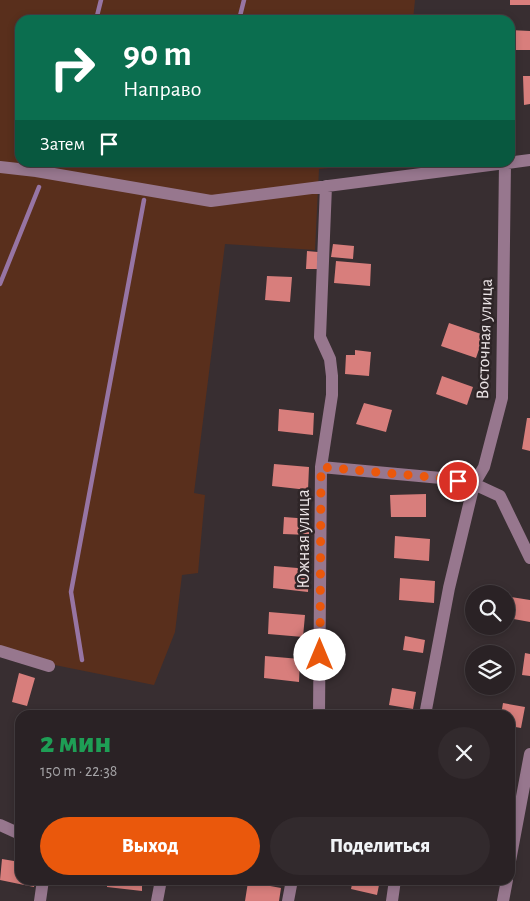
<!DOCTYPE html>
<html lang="ru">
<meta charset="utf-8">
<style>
:root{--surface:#2a2225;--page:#322a2d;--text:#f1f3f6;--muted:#a5a4a7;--line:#463f42;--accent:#ea580c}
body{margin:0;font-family:"Alegreya Sans",sans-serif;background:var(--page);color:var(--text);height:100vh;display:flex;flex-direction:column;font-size:19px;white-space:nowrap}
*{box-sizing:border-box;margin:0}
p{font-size:16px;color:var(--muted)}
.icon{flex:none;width:28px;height:28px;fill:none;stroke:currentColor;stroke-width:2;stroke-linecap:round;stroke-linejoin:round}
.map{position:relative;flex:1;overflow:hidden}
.drawer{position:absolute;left:15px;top:710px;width:500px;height:175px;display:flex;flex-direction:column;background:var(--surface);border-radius:15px;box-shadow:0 2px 8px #0003,0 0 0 1px var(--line)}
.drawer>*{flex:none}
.guide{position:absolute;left:15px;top:15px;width:500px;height:152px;border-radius:15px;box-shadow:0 2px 8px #0003,0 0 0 1px var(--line);background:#0b6e4f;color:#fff;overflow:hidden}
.fabs{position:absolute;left:465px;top:585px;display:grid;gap:10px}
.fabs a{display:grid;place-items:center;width:50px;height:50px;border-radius:50%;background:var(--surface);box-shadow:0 2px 8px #0003,0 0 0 1px var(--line);font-size:25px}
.pin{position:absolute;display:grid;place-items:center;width:42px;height:42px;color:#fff;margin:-21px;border:2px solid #fff;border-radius:50%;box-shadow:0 1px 5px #0007}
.me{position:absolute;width:55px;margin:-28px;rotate:0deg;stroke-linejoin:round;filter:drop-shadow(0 0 4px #0008)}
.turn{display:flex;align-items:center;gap:18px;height:105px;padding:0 25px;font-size:22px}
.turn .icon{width:65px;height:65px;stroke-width:2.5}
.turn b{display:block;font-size:35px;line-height:42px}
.then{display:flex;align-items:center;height:48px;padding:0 25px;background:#0003;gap:10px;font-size:19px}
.round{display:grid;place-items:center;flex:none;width:52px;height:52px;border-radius:26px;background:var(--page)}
.headline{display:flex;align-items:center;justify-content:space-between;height:85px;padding:0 25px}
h1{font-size:30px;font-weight:800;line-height:38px;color:#1e9e55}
.button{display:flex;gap:10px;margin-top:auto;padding:10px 25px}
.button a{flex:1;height:58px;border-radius:30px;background:var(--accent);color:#fff;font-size:20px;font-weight:800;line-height:58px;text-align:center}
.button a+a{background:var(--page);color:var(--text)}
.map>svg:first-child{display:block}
</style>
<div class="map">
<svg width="530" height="901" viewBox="0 0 530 901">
<rect width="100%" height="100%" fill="#382e31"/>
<path fill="#592f1c" d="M 0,0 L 415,0 L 413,20 L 20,20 L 20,162 L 383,163 L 319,169 L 315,250 L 225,244 L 194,493 L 205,495 L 198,573 L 182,575 L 175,632 L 154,685 L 0,654 Z"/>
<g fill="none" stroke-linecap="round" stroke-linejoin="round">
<path stroke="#9775a4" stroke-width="4.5" d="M 96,20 L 101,0
M 239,20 L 244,0
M 0,284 L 39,187
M 82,660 L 71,592 L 144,200"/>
</g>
<path fill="#d87e7c" d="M 510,0 L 530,0 L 530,5 L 510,5 Z
M 510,30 L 530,31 L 530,50 L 510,50 Z
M 523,76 L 530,76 L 530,104 L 524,105 Z
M 333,244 L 354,246 L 353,259 L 331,257 Z
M 307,251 L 318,252 L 317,269 L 306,269 Z
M 336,261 L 371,264 L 370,286 L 334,283 Z
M 267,276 L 292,277 L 290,302 L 265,300 Z
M 449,323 L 484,335 L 476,358 L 441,346 Z
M 355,350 L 371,352 L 369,376 L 345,374 L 346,355 L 355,355 Z
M 442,376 L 473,387 L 467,405 L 436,394 Z
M 364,403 L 392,410 L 386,432 L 356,424 Z
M 279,409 L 314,413 L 313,435 L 278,431 Z
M 527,418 L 530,418 L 530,451 L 522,449 Z
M 274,464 L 309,467 L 308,490 L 272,486 Z
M 426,494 L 426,517 L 391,517 L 390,495 Z
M 284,517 L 310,519 L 309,535 L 283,534 Z
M 395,536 L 430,539 L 429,561 L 394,558 Z
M 274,566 L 309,569 L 308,592 L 273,588 Z
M 400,578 L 435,581 L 434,603 L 399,600 Z
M 511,597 L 530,600 L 530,622 L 508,618 Z
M 269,612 L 305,615 L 303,637 L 268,634 Z
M 405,636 L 425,640 L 423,653 L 403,650 Z
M 525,653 L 530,654 L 530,676 L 522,675 Z
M 265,656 L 300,659 L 299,682 L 264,678 Z
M 19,673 L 35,678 L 27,706 L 12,702 Z
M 392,688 L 416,692 L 413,709 L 389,705 Z
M 503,703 L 525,707 L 521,728 L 510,726 L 510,715 L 501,715 Z
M 2,859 L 20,862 L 20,880 L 35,880 L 34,887 L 0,880 Z
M 107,880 L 142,880 L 142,891 L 107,887 Z
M 353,880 L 380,880 L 377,895 L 351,889 Z
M 248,882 L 281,888 L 279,901 L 245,901 Z"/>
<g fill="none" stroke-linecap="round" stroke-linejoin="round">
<path stroke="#97778e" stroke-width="12" d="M 0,167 L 36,171 L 211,201 L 530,160
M 321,467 L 441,478 L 474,484 L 500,496 L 530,558
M 0,651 L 49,666
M 319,715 L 321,467 L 332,395 L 332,376 L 330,359 L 320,337 L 326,186
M 425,715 L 449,588 L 474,484 L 484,467 L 502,398 L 505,163
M 0,825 L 20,834
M 510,861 L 530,754
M 40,901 L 43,880
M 157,901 L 161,880
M 288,901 L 292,880
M 392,901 L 395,880
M 503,901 L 507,880"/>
</g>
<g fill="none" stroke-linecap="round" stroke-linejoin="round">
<path stroke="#ea580c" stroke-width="9" stroke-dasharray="0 16.2" d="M 320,655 L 321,467 L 442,478 L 458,481"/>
</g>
<g text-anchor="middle" stroke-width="5" stroke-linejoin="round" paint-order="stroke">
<g font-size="18" fill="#ebe4e6" stroke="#2e2527">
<text transform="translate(484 339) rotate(-88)" y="6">Восточная улица</text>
<text transform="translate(303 539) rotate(-90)" y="6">Южная улица</text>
</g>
</g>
</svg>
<div class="fabs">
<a><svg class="icon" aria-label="search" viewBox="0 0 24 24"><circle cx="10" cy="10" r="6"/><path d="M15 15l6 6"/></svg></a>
<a><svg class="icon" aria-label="layers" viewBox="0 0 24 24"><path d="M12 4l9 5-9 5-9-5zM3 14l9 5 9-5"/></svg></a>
</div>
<div class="pin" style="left:458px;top:481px;background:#d93025"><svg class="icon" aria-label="arrive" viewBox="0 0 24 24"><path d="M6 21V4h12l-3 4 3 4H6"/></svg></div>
<svg class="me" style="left:320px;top:655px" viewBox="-20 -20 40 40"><circle r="19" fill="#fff"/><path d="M0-13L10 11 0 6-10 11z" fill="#ea580c"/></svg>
<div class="guide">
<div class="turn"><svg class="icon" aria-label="right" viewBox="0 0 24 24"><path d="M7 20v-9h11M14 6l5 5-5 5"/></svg><div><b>90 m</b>Направо</div></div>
<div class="then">Затем<svg class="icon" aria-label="arrive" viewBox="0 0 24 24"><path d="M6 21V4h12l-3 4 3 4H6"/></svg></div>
</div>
<section class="drawer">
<div class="headline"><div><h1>2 мин</h1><p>150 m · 22:38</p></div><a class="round"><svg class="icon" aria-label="close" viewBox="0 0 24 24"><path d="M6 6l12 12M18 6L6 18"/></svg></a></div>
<div class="button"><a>Выход</a><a>Поделиться</a></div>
</section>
</div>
